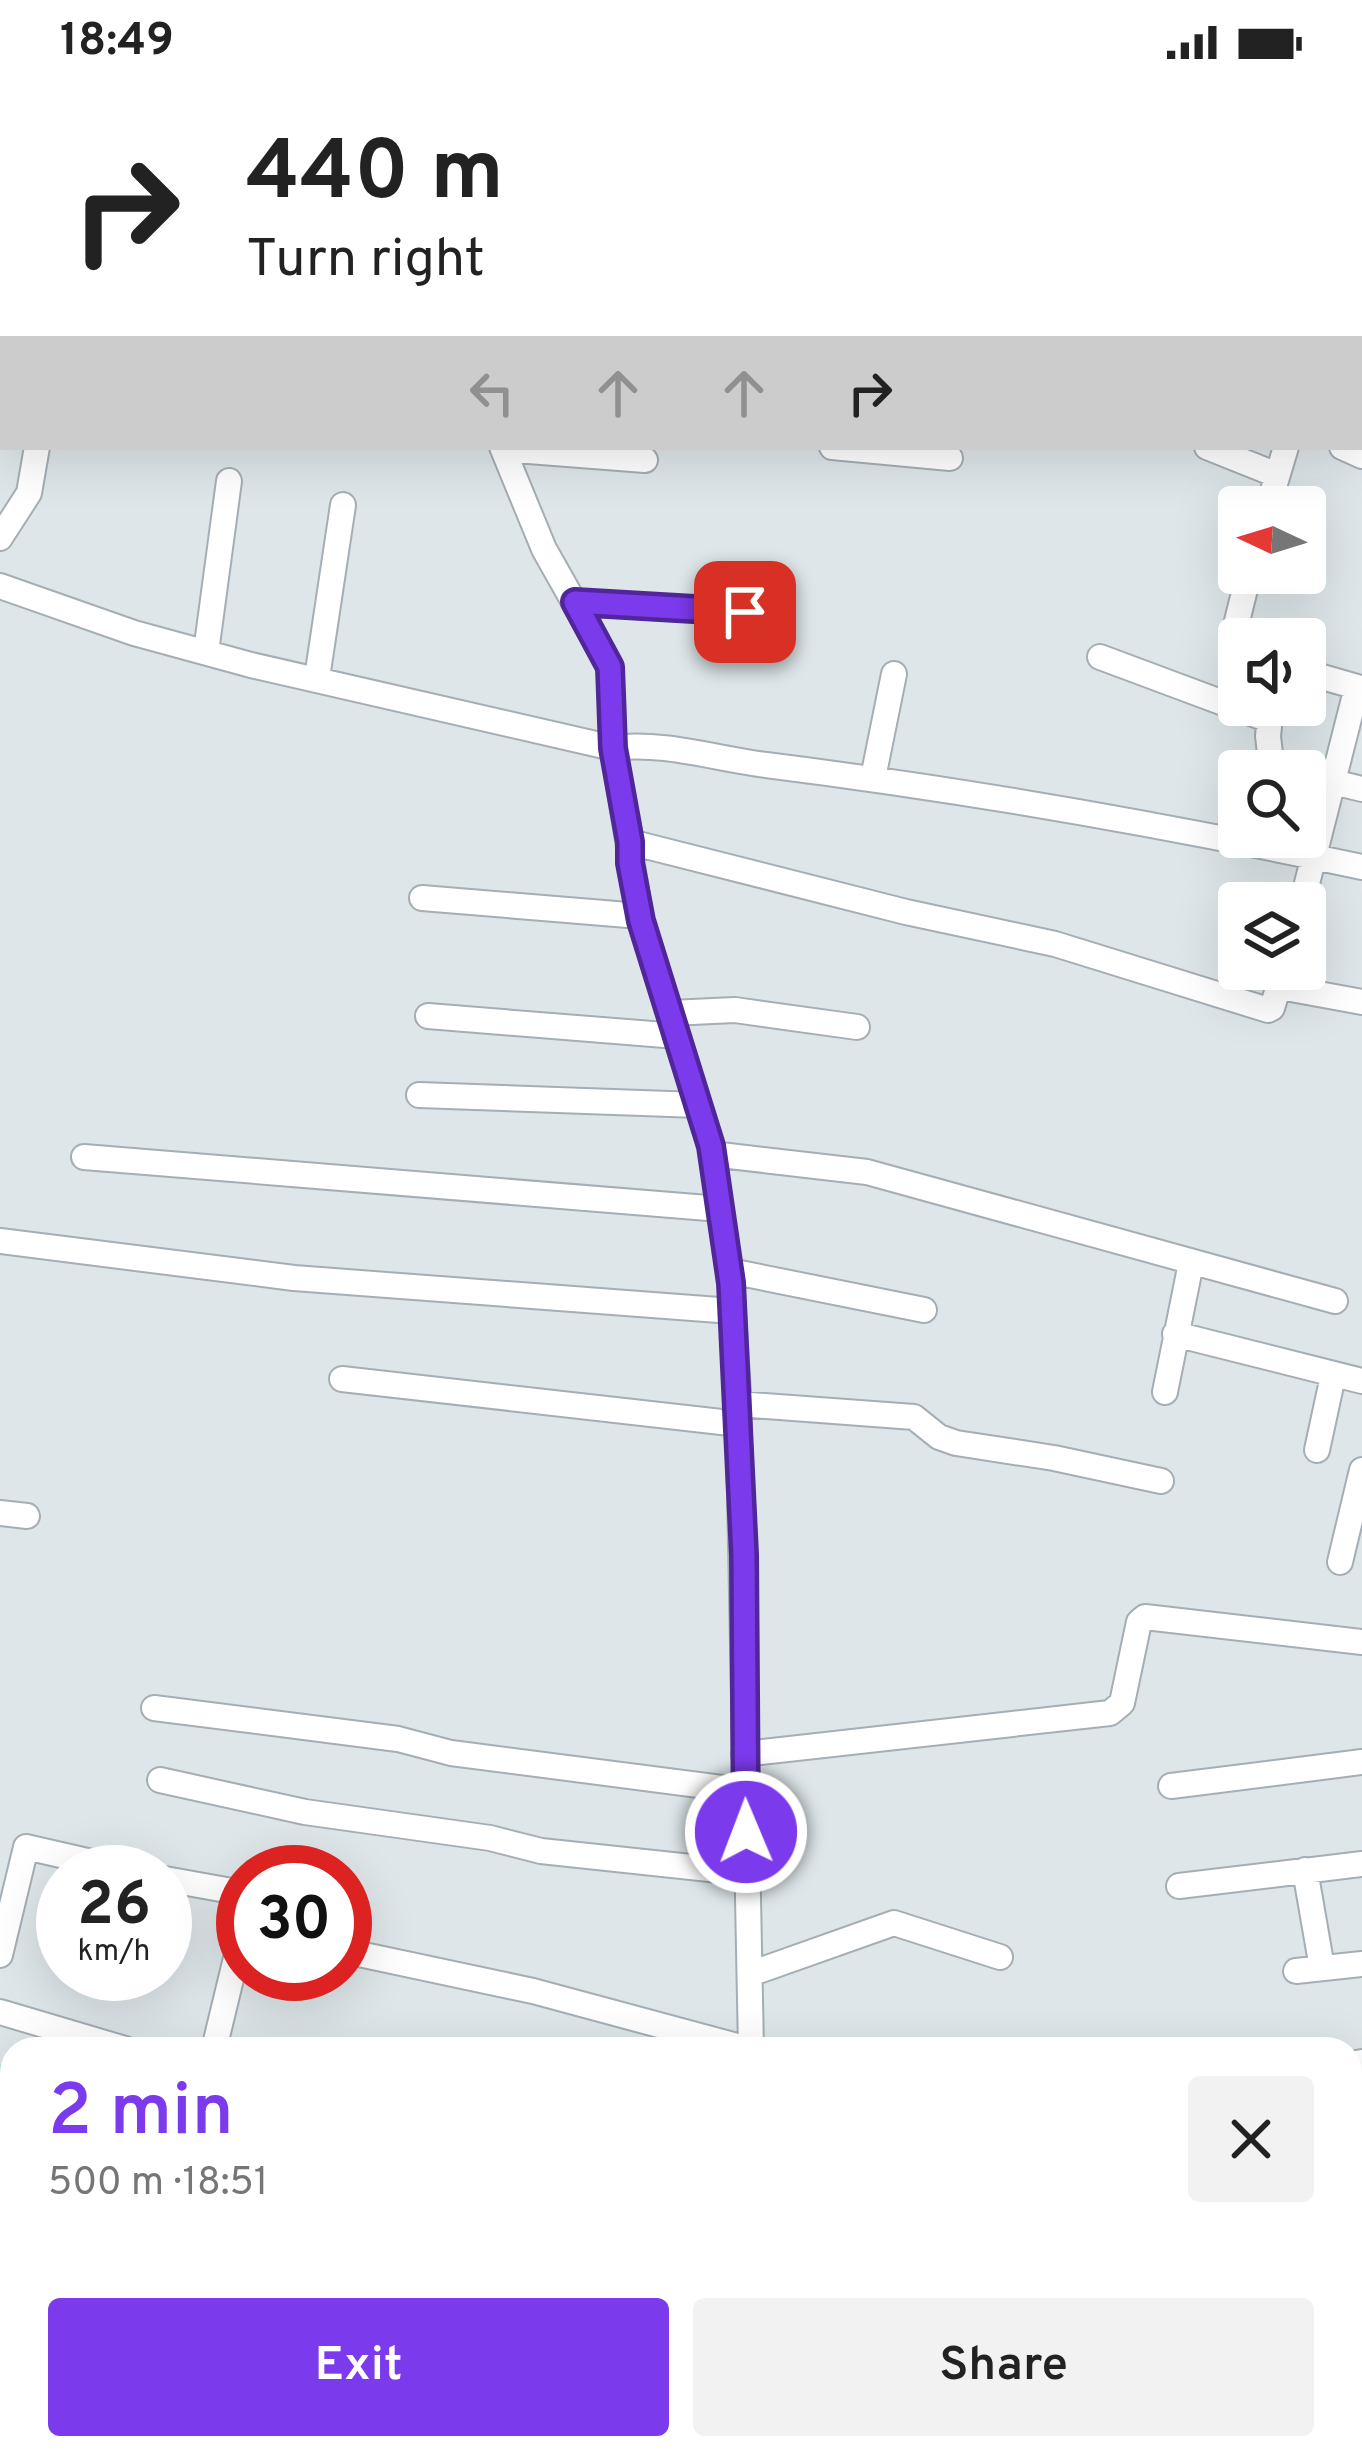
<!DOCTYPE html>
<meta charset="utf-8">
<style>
:root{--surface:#fff;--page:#f2f2f2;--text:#222;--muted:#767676;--accent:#7c3aed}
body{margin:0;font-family:Overpass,sans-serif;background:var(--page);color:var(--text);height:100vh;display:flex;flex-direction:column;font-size:45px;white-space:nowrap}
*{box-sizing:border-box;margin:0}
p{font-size:39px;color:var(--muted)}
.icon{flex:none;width:66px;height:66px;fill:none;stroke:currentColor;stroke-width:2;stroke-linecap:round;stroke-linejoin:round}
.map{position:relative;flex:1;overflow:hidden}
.details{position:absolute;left:0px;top:1953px;width:1362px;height:423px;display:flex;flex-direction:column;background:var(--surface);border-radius:36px 36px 0 0;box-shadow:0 12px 48px #0002}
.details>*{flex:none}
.banner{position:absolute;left:0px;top:0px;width:1362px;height:366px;box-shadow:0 12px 48px #0002;background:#fff;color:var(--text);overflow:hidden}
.needle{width:78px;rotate:274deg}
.tools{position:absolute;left:1218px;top:402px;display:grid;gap:24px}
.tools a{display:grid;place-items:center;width:108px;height:108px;border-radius:12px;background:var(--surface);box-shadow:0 12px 48px #0002;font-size:60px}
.speed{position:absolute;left:36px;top:1761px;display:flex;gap:24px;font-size:60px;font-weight:700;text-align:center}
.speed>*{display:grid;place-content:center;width:156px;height:156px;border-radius:50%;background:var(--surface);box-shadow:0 12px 48px #0002;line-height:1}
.speed small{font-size:30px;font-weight:400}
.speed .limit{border:18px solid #d22;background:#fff;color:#111}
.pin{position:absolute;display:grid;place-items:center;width:102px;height:102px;color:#fff;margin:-51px;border-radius:24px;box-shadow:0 6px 18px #0006}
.me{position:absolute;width:132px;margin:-66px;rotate:359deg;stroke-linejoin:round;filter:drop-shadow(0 0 9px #0008)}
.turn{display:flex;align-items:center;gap:42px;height:252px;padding:0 48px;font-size:54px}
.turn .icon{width:156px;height:156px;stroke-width:2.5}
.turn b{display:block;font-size:84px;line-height:102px}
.lanes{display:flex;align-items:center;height:114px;padding:0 48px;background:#0003;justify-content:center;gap:60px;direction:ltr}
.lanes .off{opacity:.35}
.round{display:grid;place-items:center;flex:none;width:126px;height:126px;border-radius:12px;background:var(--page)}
.head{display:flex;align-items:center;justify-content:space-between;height:204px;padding:0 48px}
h1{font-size:72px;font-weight:600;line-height:90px;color:var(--accent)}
.action{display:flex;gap:24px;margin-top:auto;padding:24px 48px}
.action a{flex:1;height:138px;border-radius:12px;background:var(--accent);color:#fff;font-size:48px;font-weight:600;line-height:138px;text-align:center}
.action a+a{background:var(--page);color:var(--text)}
.status{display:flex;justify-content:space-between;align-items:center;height:84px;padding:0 60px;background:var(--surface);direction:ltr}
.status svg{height:33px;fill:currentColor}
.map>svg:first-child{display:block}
</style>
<div class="status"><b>18:49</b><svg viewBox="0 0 49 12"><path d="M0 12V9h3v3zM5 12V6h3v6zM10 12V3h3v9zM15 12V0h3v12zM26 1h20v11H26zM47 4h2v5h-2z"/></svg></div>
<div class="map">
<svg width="1362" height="2375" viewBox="0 0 1362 2375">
<defs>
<pattern id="grass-tufts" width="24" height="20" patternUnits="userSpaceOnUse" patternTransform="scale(3)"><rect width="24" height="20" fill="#b7d9d9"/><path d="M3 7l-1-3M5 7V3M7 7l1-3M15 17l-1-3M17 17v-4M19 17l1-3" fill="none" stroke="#9dbbbb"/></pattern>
</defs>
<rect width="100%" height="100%" fill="#dee6e9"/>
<path fill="url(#grass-tufts)" d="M 0,1980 L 12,1984 L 12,2364 L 578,2364 L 578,2375 L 0,2375 Z"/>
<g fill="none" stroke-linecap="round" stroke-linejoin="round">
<path stroke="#8890cc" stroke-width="6" d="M 921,2375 L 926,2364"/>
<defs>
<path id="minor" d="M 338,0 L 340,3
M 1074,0 L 1074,3
M 152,3 L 154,0
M 0,232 L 3,222
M 1359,270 L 1362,271
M 502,363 L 544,465 L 610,582 L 613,664 L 641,837 L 711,1062 L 731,1199 L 738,1309 L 751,1965
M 832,363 L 950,374
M 1207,363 L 1277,391
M 1342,363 L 1362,372
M 503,365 L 645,376
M 1268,423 L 1286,363
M 0,454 L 29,409 L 37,363
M 0,502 L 134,549 L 251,581 L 613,664 C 662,657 717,675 766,681 C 966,706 1165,741 1362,783
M 575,518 L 745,528
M 1239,564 L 1232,557 L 1249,489
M 206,568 L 229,397
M 1100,573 L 1269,636
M 1305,588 L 1357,603
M 317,594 L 343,421
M 1271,624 L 1268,652 L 1272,687
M 873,694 L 894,590
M 1333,698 L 1362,705
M 630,758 L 906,828 L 1055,860 L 1268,926 L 1272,924 L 1284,885
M 422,814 L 640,832
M 1302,819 L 1357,603 L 1362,605
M 1280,903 L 1362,918
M 670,929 L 735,926 L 857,943
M 428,932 L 677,952
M 419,1011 L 698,1021
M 712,1070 L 867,1088 L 1335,1217
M 84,1073 L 720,1125
M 0,1157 L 294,1194 L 732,1227
M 730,1187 L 924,1226
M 1175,1250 L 1362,1297
M 342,1295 L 739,1340
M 1165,1308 L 1191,1179
M 738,1320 L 914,1333 L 939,1353 L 956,1359 L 1054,1374 L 1161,1397
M 1317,1366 L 1333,1292
M 0,1429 L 27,1432
M 1340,1478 L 1362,1386
M 154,1624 L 398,1655 L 451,1669 L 745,1707
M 744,1670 L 1110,1629 L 1122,1619 L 1139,1538 L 1145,1533 L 1362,1558
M 160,1696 L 305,1728 L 490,1754 L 541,1767 L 747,1789
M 1171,1702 L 1362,1678
M 1305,1786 L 1322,1884
M 165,1795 L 243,1809
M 1179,1802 L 1362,1780
M 345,1867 L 533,1907 L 748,1965
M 0,1871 L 26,1763 L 135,1788
M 1296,1887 L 1362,1880
M 750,1890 L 894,1839 L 1000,1873
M 0,1928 L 125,1965
M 214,1965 L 237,1870
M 1350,1980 L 1362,1978
M 1350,2038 L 1362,2037
M 487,2364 L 523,2375
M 1196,2364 L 1220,2375
M 385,2375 L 424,2364
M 693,2375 L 694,2364"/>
</defs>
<use href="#minor" stroke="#a5aeb4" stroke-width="28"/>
<use href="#minor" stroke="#fff" stroke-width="24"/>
</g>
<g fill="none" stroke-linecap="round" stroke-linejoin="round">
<defs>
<path id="route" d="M 745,528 L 575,518 L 610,583 L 613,664 L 630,758 L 630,779 L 641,837 L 711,1062 L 731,1199 L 744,1471 L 746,1748"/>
</defs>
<use href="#route" stroke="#51269a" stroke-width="30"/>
<use href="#route" stroke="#7c3aed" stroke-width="21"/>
</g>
</svg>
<div class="tools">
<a><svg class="needle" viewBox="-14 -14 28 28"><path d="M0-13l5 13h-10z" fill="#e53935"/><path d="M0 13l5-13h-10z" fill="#767676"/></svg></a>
<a><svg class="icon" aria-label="sound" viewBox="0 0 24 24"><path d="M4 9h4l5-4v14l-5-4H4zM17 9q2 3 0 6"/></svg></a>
<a><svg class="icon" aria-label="search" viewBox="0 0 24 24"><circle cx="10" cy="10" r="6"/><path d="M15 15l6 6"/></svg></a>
<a><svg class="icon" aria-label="layers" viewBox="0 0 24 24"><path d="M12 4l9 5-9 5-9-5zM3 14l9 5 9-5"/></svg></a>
</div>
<div class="speed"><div>26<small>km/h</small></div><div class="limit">30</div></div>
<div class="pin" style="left:745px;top:528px;background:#d93025"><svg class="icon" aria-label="arrive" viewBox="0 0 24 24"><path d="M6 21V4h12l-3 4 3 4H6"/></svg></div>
<svg class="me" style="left:746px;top:1748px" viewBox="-20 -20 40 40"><circle r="17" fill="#7c3aed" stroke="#fff" stroke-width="3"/><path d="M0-11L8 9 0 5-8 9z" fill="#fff"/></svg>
<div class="banner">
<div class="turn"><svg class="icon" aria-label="right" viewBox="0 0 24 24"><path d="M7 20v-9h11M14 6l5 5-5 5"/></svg><div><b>440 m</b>Turn right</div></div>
<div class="lanes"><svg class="icon off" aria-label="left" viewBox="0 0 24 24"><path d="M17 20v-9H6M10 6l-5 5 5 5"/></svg><svg class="icon off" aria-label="ahead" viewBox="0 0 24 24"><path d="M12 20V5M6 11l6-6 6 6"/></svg><svg class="icon off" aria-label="ahead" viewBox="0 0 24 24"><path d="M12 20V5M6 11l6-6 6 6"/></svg><svg class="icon" aria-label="right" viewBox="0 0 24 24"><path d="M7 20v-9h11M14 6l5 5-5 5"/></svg></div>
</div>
<section class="details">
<div class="head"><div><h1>2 min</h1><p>500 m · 18:51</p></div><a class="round"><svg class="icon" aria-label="close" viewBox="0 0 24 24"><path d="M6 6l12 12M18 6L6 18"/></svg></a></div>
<div class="action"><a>Exit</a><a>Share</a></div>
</section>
</div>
